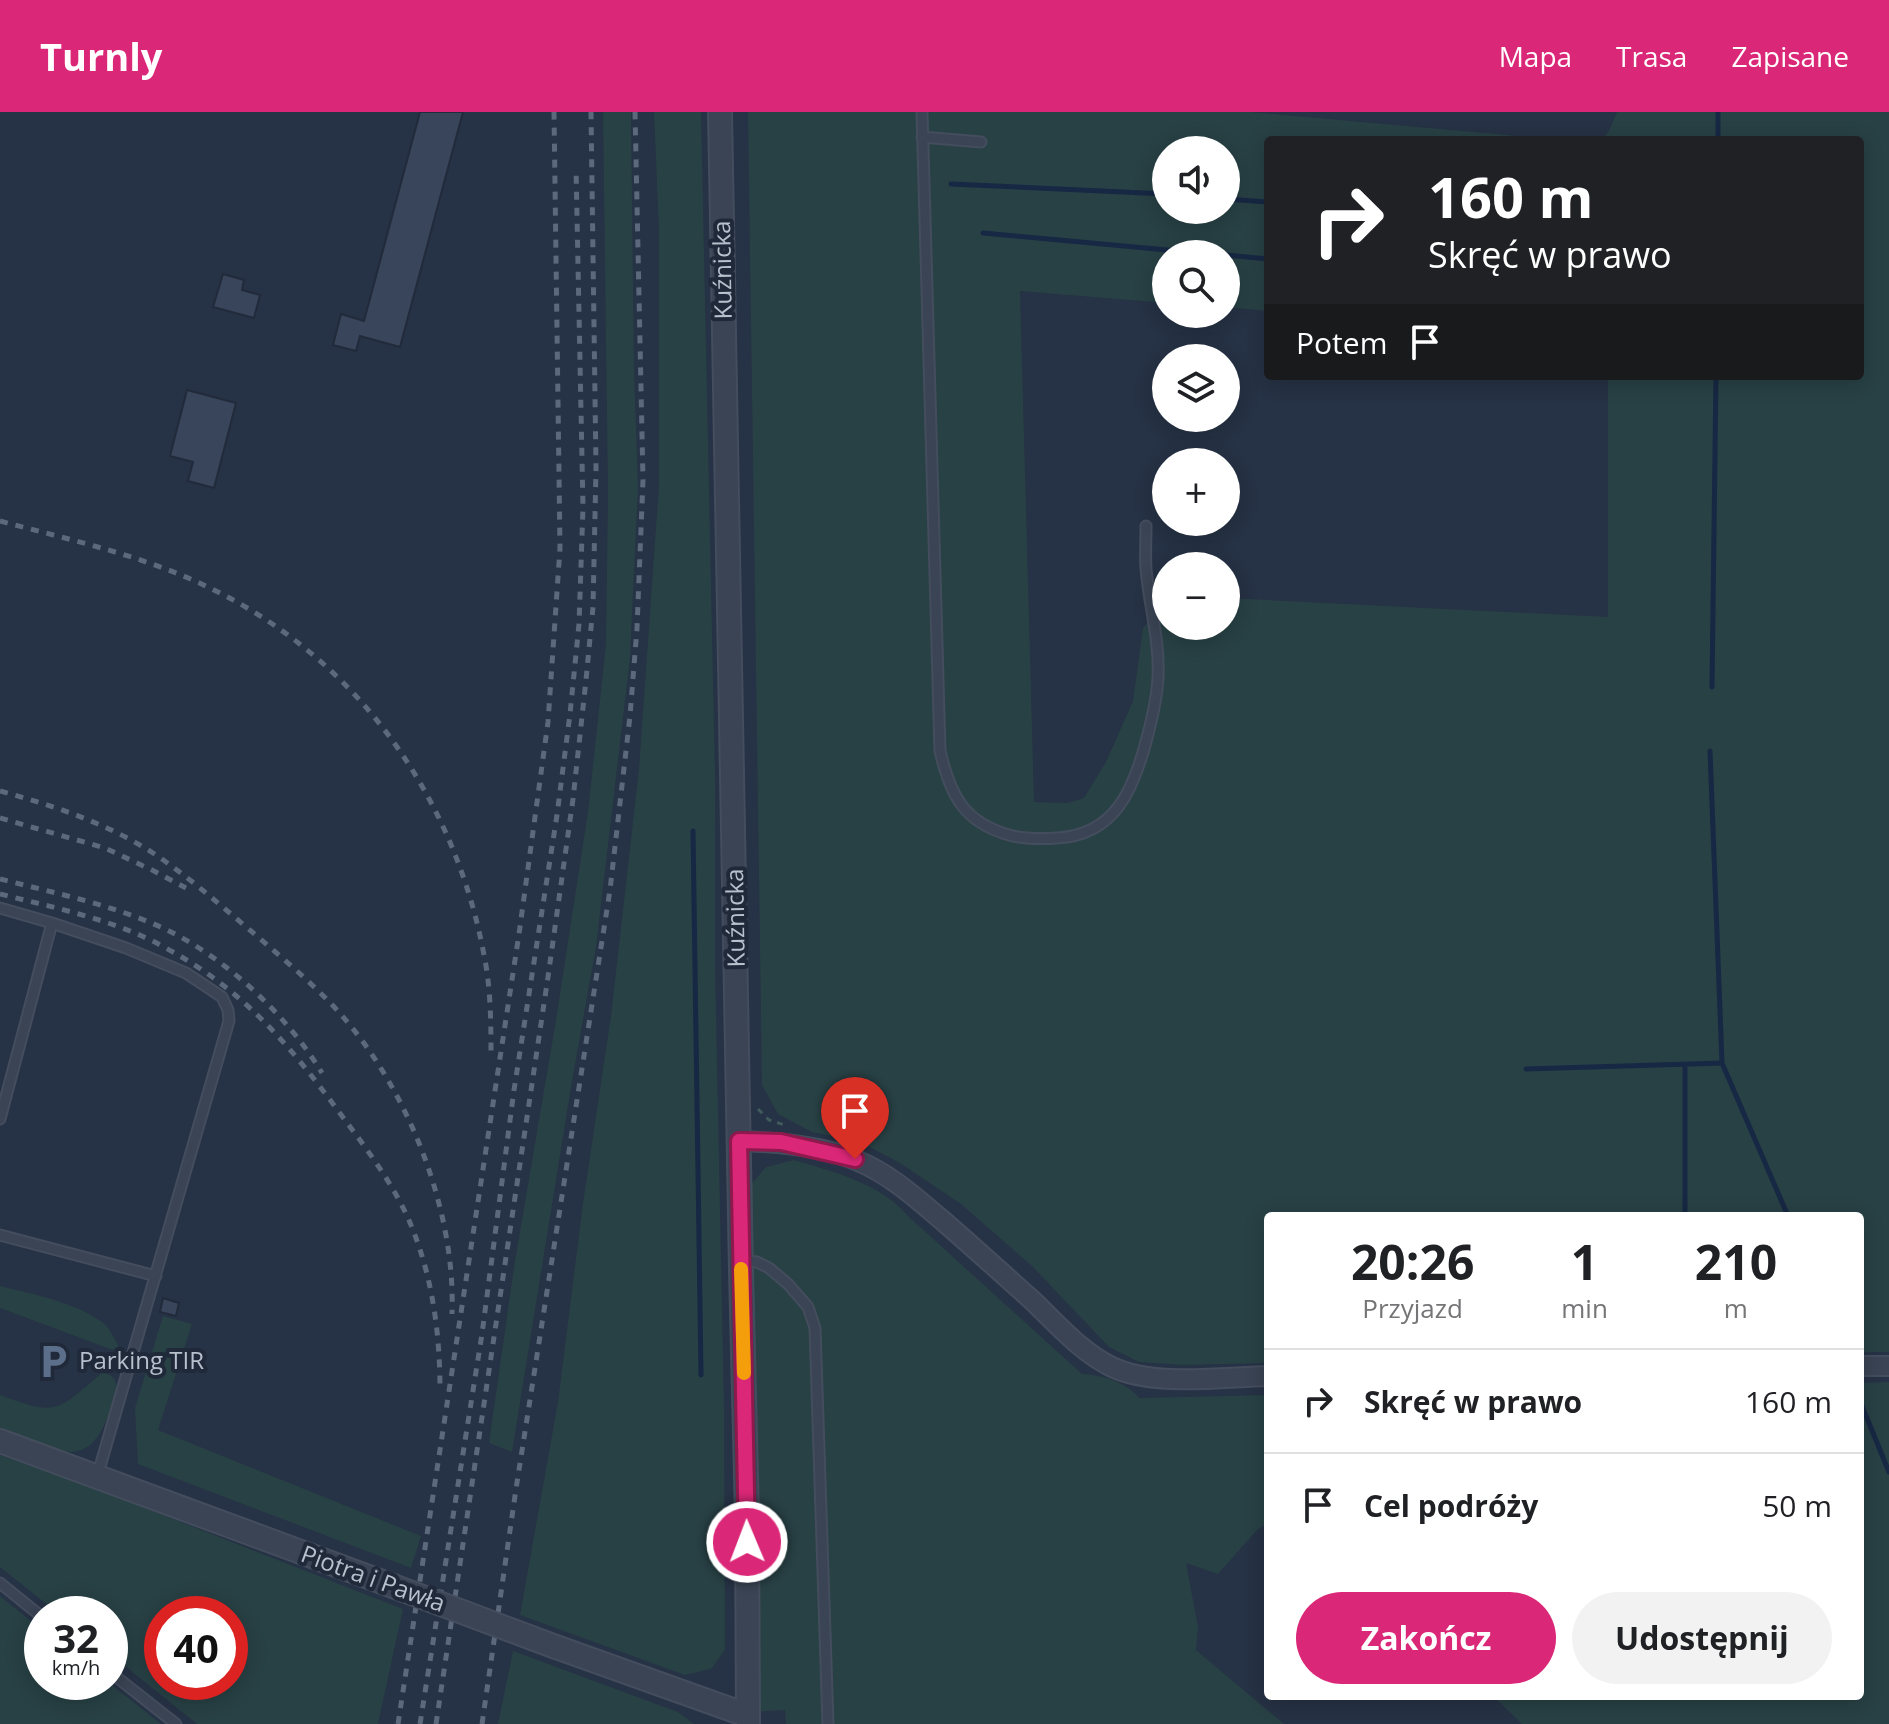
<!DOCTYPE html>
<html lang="pl">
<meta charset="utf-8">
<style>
:root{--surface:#fff;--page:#f2f2f2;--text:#202124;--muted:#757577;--line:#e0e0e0;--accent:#db2777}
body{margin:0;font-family:"Open Sans",sans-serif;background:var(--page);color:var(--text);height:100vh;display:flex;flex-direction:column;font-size:30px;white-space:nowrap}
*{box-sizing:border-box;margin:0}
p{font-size:26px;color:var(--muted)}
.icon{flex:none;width:44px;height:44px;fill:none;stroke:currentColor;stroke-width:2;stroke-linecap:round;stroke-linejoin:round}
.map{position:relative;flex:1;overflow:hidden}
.side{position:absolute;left:1264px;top:1100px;width:600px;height:488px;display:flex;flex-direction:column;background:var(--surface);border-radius:8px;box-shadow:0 4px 20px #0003}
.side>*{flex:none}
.top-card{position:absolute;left:1264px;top:24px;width:600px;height:244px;border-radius:8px;box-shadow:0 4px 20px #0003;background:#202124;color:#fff;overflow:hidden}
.tools{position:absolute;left:1152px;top:24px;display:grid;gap:16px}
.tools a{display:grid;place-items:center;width:88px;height:88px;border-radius:50%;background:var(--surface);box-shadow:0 4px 20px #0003;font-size:40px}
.speed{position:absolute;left:24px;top:1484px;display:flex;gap:16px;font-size:40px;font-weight:700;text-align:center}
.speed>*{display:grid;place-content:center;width:104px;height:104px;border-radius:50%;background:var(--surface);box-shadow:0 4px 20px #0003;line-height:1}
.speed small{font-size:20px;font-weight:400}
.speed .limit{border:12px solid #d22;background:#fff;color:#111}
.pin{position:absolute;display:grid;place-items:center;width:68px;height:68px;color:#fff;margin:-82px -34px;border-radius:50% 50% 50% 0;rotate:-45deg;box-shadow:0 0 8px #0007}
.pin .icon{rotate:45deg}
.me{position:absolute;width:88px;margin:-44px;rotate:359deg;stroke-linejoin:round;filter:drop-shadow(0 0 6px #0008)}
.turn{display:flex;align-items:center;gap:28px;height:168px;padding:0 32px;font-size:36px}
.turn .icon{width:104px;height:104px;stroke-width:2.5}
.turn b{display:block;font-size:56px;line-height:68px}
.then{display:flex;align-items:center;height:76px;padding:0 32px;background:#0003;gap:16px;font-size:30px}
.eta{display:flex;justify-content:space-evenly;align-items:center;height:136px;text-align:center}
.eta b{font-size:48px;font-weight:700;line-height:56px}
.button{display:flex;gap:16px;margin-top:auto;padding:16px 32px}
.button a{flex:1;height:92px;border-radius:48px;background:var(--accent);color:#fff;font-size:32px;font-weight:700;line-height:92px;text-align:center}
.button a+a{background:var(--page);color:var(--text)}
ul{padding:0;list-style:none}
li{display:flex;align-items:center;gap:24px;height:104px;padding:0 32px;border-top:2px solid var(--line)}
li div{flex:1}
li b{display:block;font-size:30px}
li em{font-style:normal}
header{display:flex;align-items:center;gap:48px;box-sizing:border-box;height:112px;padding:0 40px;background:var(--accent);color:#fff}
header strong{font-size:38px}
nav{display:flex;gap:44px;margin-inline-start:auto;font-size:28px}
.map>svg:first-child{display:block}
</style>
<header>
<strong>Turnly</strong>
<nav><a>Mapa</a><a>Trasa</a><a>Zapisane</a></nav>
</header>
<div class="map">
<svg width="1889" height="1612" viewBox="0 0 1889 1612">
<rect width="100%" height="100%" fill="#263245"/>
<path fill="#284145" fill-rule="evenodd" d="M 603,0 L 631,0 L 634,259 L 638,375 L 630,546 L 596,835 L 572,969 L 512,1340 L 489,1331 L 514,1155 L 556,908 L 588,700 L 606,532 L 608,380 Z
M 654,0 L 701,0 L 715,663 L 715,855 L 724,1294 L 725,1538 L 711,1557 L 685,1563 L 520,1503 L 558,1290 L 583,1091 L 611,904 L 639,657 L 659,373 L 659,119 Z
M 748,0 L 1250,0 L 1561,28 L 1268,28 L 1268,199 L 1226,195 L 1226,142 L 1166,142 L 1166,191 L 1020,179 L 1034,690 L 1067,691 L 1084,686 L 1106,650 L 1133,589 L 1143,516 L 1157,501 L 1166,496 L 1166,514 L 1226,514 L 1226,486 L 1608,505 L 1608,264 L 1860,264 L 1860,28 L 1594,28 L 1603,27 L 1609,19 L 1617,0 L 1889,0 L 1889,1240 L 1860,1240 L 1860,1104 L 1268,1104 L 1268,1251 L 1183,1253 L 1139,1250 L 1109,1235 L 1032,1154 L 961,1092 L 900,1051 L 860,1030 L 812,1020 L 778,1002 L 762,973 ZM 1166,38 L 1226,38 L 1226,98 L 1166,98 Z
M 794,1048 C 834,1060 880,1071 908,1104 L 1082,1262 C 1102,1263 1127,1270 1139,1286 L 1268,1283 L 1268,1411 L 1257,1418 L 1218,1462 L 1186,1451 L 1198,1515 L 1196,1538 L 1284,1612 L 786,1612 L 785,1598 L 748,1600 L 740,1085 L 766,1055 Z
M 0,1174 C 32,1182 75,1190 102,1210 C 110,1216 115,1227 119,1236 L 116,1238 L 110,1237 L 0,1196 Z
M 163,1204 L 192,1212 L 158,1318 L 421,1424 L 411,1456 L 138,1352 L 135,1296 Z
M 102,1261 C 109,1262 114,1264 116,1271 C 117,1277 115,1284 113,1290 C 106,1310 98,1338 72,1340 C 55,1341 17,1322 0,1316 L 0,1283 C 59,1305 56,1299 102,1261 Z
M 1889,1270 L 1889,1612 L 1522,1612 L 1493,1584 L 1860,1584 L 1860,1271 Z
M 0,1343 L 89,1374 L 403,1497 L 378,1612 L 197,1612 L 110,1542 L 110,1502 L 59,1502 L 0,1455 ZM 162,1502 L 230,1502 L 230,1570 L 162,1570 Z
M 0,1484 L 42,1518 L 42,1570 L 108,1570 L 161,1612 L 0,1612 Z
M 513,1539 L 678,1600 L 694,1612 L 498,1612 Z"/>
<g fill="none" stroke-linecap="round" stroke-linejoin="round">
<path stroke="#172844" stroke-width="5" d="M 1718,28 L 1718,0
M 951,72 L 1166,82
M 1226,87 L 1268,90
M 983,121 L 1210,142
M 1226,143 L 1268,147
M 1712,575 L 1716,264
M 1710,639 L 1722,951 L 1788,1104
M 693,719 L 701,1263
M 1526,957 L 1722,951
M 1685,1104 L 1685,953
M 1860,1289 L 1889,1360"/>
</g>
<path fill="#38455b" stroke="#212b3b" stroke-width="2" d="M 420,0 L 463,0 L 400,235 L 360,224 L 356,239 L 333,233 L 341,202 L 364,209 Z
M 223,162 L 244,168 L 242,178 L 260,183 L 254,206 L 213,195 Z
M 187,278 L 236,291 L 214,376 L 188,369 L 193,350 L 170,344 Z
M 163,1186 L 179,1191 L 176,1204 L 160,1200 Z"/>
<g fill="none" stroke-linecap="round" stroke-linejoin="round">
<defs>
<path id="service" d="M 922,0 L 940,639 C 950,682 963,710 1009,723 C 1024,727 1042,727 1057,726 C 1116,723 1134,676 1147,626 C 1152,607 1157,586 1158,566 C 1160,529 1149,493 1146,457 C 1145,443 1146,428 1146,414
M 922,25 L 981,30
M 0,796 L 52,811 L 126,836 L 186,861 L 222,885 L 228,898 L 229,909 L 97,1365
M 0,1007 L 52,811
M 0,1123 L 156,1164
M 741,1148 L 757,1150 L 769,1156 L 788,1172 L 808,1195 L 815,1216 L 828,1612
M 0,1471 L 42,1505
M 110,1560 L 176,1612"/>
<path id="minor" d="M 739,1029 C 777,1030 824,1034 858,1049 C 891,1063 916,1086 942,1108 C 973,1135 1003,1162 1033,1189 C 1057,1212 1081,1240 1112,1255 C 1154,1275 1222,1265 1268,1264
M 1860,1254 L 1889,1254"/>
<path id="tertiary" d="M 720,0 L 741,1159 L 747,1405 L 748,1612
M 0,1329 L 393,1474
M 556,1535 L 738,1600 L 748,1600"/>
</defs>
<use href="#service" stroke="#444d5d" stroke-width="13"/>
<use href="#minor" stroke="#444d5d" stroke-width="22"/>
<use href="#tertiary" stroke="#444d5d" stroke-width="26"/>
<path stroke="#415a5d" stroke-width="3" stroke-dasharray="6 6" stroke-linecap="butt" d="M 758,997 L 769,1008 L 785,1013"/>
<use href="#service" stroke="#3a4454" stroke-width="9"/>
<use href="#minor" stroke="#3a4454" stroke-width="18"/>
<use href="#tertiary" stroke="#3a4454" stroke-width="22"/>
<path stroke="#5c687b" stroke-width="5" stroke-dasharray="8 8" stroke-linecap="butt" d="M 0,409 C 74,429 150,445 218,480 C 361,552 455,688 484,843 C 491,877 491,912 491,946
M 0,679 C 55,694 109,712 156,743 C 190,766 220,793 251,819 C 280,844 310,869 336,897 C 407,974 456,1097 452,1202
M 0,706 L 105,736 L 154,759 L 186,776
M 0,767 C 55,781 113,793 165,817 C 226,846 287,903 322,961
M 0,782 C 52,795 115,808 162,834 C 242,876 289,932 342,1004 C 366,1036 391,1069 408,1106 C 432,1161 440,1219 440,1279
M 398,1612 L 519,822 L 548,610 L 560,436 L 554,0
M 420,1612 L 482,1222 L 514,978 L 557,703 L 570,602 L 579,512 L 583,395 L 576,56
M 436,1612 L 548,865 L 573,687 L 586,568 L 593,495 L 596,356 L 591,0
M 482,1612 L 516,1377 L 610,778 L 630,604 L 637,516 L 643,368 L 635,0"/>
<defs>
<path id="tertiary-bridge" d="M 393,1474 L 556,1535"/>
</defs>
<use href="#tertiary-bridge" stroke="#444d5d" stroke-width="26" stroke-linecap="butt"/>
<use href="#tertiary-bridge" stroke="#3a4454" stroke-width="22"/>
</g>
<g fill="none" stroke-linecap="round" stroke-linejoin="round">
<defs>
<path id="route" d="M 747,1430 L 739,1029 L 781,1030 L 855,1047"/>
</defs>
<use href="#route" stroke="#8e194d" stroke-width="20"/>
<use href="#route" stroke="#db2777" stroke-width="14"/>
<path stroke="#f59e0b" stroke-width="14" d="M 741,1157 L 744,1261"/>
</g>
<defs>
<symbol id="parking-bare" viewBox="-9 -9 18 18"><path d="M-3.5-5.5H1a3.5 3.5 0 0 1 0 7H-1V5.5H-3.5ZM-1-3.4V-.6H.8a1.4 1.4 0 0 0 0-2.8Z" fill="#5c6f8a" stroke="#1f2939" stroke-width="2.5" paint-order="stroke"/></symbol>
</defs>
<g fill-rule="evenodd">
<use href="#parking-bare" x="28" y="1224" width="51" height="51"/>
</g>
<g text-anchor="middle" stroke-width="8" stroke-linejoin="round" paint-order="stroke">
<g font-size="24" fill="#b8bfcd" stroke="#1f2939">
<text transform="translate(723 158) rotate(-91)" y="8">Kuźnicka</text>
<text transform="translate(736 806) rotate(-91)" y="8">Kuźnicka</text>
<text transform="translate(373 1467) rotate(20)" y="8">Piotra i Pawła</text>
</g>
<g font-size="24" fill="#b8bfcd" stroke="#1f2939" text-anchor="start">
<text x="79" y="1257">Parking TIR</text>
</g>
</g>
</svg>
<div class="tools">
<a><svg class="icon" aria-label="sound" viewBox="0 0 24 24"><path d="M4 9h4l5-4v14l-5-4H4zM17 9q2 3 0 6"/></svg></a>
<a><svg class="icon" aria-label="search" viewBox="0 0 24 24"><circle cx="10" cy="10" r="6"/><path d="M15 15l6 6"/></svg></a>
<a><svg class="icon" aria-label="layers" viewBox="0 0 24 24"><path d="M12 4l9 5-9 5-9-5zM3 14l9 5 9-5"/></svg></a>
<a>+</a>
<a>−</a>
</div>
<div class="speed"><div>32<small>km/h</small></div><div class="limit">40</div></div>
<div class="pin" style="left:855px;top:1047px;background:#d93025"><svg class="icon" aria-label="arrive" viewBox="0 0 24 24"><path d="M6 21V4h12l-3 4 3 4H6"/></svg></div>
<svg class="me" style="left:747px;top:1430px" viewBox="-20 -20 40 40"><circle r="17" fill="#db2777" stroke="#fff" stroke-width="3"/><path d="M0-11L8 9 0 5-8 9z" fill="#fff"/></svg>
<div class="top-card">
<div class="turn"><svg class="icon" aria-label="right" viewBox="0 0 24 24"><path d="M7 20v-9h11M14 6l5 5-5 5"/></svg><div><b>160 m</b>Skręć w prawo</div></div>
<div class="then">Potem<svg class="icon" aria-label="arrive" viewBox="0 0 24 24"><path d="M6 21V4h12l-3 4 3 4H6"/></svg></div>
</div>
<section class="side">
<div class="eta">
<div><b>20:26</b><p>Przyjazd</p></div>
<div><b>1</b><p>min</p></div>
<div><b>210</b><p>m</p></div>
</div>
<ul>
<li><svg class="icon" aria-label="right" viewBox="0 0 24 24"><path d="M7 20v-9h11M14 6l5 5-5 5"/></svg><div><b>Skręć w prawo</b></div><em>160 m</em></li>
<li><svg class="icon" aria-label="arrive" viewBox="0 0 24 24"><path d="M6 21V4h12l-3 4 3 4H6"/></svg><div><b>Cel podróży</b></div><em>50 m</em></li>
</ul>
<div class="button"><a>Zakończ</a><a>Udostępnij</a></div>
</section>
</div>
